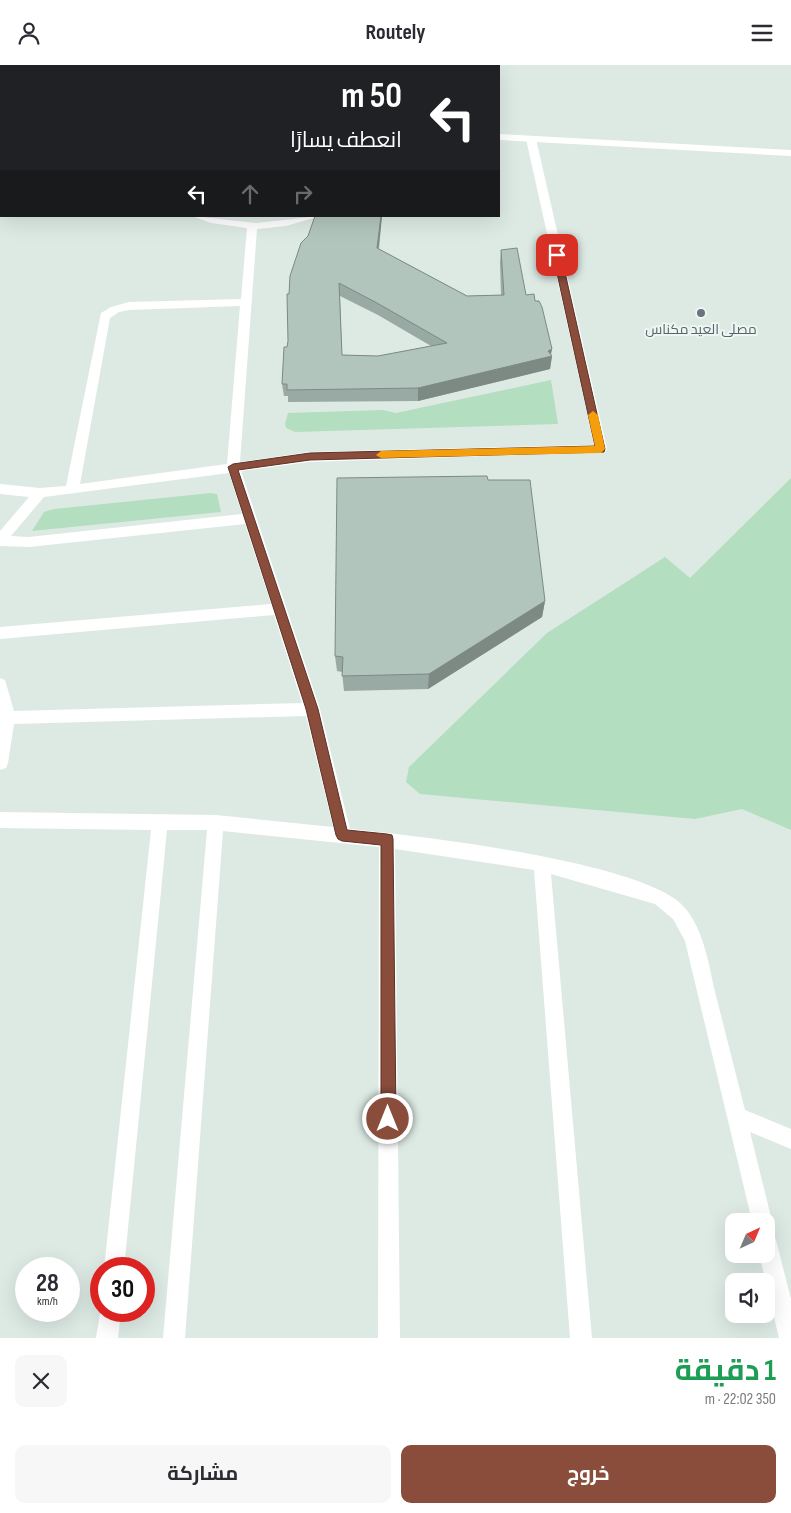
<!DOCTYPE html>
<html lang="ar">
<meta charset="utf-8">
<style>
:root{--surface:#fff;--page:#f7f7f7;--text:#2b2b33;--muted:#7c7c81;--accent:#8a4d3c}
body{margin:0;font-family:"Sofia Sans Condensed",Cairo,sans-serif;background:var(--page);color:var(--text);direction:rtl;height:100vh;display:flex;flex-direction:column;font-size:19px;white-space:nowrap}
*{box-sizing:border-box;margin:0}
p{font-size:16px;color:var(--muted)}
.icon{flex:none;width:28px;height:28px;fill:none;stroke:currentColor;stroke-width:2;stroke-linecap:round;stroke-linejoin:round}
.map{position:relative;height:1273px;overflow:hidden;direction:ltr}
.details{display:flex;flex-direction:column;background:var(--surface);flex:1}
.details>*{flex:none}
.hud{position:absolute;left:0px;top:0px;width:500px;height:152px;box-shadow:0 5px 20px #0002;direction:rtl;background:#202124;color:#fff;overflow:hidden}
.needle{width:32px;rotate:44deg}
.fabs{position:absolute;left:725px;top:1148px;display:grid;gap:10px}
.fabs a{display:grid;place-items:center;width:50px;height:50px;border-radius:10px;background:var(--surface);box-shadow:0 5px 20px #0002;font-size:25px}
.speed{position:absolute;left:15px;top:1192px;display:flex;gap:10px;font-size:25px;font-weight:700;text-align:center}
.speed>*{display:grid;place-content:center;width:65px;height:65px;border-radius:50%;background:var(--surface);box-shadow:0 5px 20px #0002;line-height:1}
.speed small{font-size:12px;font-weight:400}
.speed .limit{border:8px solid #d22;background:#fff;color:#111}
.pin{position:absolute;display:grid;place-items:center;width:42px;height:42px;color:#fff;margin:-21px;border-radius:10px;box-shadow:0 2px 8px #0006}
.me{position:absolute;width:55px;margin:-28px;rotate:0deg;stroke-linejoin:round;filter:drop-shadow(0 0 4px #0008)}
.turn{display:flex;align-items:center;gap:18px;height:105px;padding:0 15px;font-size:22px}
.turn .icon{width:65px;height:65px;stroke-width:2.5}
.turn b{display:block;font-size:35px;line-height:42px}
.lanes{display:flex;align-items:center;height:48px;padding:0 15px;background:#0003;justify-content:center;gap:25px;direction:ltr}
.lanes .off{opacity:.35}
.round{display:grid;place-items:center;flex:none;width:52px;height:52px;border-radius:10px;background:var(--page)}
.headline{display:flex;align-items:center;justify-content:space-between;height:85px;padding:0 15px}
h1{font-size:30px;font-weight:700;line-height:38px;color:#1e9e55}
.action{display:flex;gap:10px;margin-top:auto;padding:10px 15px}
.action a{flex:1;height:58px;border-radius:10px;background:var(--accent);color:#fff;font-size:20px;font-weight:700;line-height:58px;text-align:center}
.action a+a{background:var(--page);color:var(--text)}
header{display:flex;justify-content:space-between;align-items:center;height:65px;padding:0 15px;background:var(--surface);font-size:22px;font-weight:700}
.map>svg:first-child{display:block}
</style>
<header><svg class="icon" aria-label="menu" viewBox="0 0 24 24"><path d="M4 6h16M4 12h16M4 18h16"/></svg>Routely<svg class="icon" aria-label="person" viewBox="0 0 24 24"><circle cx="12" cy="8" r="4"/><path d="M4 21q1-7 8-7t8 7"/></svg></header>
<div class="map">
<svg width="791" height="1273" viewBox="0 0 791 1273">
<rect width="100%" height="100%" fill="#ddeae4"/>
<path fill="#b3debf" d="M 551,315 L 558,359 L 295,367 L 286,363 L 285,359 L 288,348 L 383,345 L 396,348 Z
M 791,413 L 791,765 L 742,744 L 695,754 L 420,729 L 406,717 L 409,702 L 547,568 L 665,492 L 690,513 Z
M 211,428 L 217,429 L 221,447 L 32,466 L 44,447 L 54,444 Z"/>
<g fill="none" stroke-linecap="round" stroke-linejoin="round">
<path fill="#fff" fill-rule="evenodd" d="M 102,0 L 116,0 L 116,1 L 103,1 Z
M 185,0 L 194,0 L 194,1 L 186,1 Z
M 252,0 L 260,0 L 260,1 L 252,1 Z
M 0,32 L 1,32 L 1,38 L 0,38 Z
M 531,71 L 536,74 L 607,384 L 605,387 L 309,397 L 241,406 L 320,644 L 350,764 C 413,770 649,797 685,843 C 705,867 709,902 716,931 C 726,969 735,1007 745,1045 L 791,1064 L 791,1084 L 750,1067 L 772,1156 L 766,1164 L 766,1156 L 752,1156 L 685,876 L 673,854 L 655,839 L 551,809 L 592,1273 L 570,1273 L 534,805 L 395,784 L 400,1273 L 378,1273 L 379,782 L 223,766 L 185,1273 L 163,1273 L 207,765 L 167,765 L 124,1204 L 104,1204 L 151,765 L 0,763 L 0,747 L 216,750 L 333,762 L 306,651 L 14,659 L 8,698 L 6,703 L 0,705 L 0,613 L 5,615 L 14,646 L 302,638 L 274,550 L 0,574 L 0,562 L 271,539 L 245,459 L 29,482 L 0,481 L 0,466 L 29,432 L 0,429 L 0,419 L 40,423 L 66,421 L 101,248 L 111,242 L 129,237 L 241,234 L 247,163 L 211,158 L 192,151 L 256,158 L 320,151 L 286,161 L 257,164 L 240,397 L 309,387 L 594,380 L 526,74 ZM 240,241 L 227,399 L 80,419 L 110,253 L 119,247 L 129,245 ZM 229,408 L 242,449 L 29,472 L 11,471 L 44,432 Z
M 766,1165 L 773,1168 L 776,1175 L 791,1234 L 791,1273 L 779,1273 L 759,1189 L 766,1189 Z
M 101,1242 L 101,1246 L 121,1246 L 118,1273 L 96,1273 Z"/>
<path fill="#fff" fill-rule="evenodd" d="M 499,69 L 791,85 L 791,91 L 499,75 Z
M 0,144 L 1,144 L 1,150 L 0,150 Z"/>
</g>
<path fill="#99a9a3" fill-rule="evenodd" d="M 315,151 L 382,151 L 379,184 L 467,231 L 501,230 L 500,197 L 501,185 L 526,230 L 535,236 L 552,284 L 551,290 L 552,291 L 550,304 L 418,336 L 288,337 L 288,331 L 284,331 L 282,319 L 288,276 L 289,229 ZM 340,231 L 378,250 L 431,281 L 378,291 L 342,290 Z
M 488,415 L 545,536 L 542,552 L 428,624 L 344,626 L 342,607 L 337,606 L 335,591 Z"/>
<path fill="#7d8a84" d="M 381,151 L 382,151 L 377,196 L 377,183 Z
M 552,284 L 550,292 L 552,291 L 550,304 L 418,336 L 418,323 Z
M 545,536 L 542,552 L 428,624 L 429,609 Z"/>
<path fill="#b2c5bd" stroke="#7d8a84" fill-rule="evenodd" d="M 315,151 L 381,151 L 377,183 L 467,231 L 504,230 L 501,185 L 517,183 L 526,230 L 534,229 L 535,236 L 539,236 L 542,242 L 552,284 L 548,286 L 552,291 L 418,323 L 287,325 L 287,319 L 282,319 L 284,282 L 287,282 L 288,276 L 287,229 L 289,229 L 290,211 L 301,178 L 308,171 ZM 339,218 L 377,238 L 447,278 L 378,291 L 342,290 Z
M 487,411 L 488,415 L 530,415 L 545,536 L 429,609 L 342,611 L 343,592 L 335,591 L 337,413 Z"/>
<path fill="#8a4d3c" stroke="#5a3227" d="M 557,188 L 561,190 L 605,384 L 604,387 L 310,395 L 238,405 L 318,644 L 347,765 L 387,769 L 392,770 L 393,774 L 396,1054 L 393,1059 L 388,1061 L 383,1059 L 381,1054 L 381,780 L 342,776 L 338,774 L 336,770 L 306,644 L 228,402 L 233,399 L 310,388 L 595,381 L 553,190 Z"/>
<path fill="#f59e0b" d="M 593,346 L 598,350 L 605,384 L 601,388 L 381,393 L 376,390 L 381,386 L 595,381 L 588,350 Z"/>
<circle fill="#6b7280" stroke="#edf7f2" stroke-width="2" cx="701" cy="248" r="5"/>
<g text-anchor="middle" stroke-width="4" stroke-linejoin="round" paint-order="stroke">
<g font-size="14" fill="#5b616d" stroke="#edf7f2">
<text x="701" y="269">مصلى العيد مكناس</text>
</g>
</g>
</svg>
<div class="fabs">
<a><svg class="needle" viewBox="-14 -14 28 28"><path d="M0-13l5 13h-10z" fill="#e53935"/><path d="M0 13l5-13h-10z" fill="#7c7c81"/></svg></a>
<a><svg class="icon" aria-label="sound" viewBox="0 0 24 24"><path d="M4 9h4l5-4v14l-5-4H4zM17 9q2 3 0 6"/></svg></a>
</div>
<div class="speed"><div>28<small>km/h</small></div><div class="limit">30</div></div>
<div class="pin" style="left:557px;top:190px;background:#d93025"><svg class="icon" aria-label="arrive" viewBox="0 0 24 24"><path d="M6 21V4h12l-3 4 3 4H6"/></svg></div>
<svg class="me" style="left:388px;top:1054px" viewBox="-20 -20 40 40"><circle r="17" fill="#8a4d3c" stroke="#fff" stroke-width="3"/><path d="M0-11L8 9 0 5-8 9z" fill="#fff"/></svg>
<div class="hud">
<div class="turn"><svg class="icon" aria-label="left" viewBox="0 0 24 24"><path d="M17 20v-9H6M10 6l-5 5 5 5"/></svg><div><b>50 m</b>انعطف يسارًا</div></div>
<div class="lanes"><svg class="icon" aria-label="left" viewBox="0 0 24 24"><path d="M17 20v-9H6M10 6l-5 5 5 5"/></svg><svg class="icon off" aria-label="ahead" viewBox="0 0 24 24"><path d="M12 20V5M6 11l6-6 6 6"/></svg><svg class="icon off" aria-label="right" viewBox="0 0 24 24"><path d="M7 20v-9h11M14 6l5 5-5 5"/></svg></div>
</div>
</div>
<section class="details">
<div class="headline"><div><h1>1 دقيقة</h1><p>350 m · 22:02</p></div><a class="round"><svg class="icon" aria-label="close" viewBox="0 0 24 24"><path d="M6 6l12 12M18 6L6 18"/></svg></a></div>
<div class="action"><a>خروج</a><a>مشاركة</a></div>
</section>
